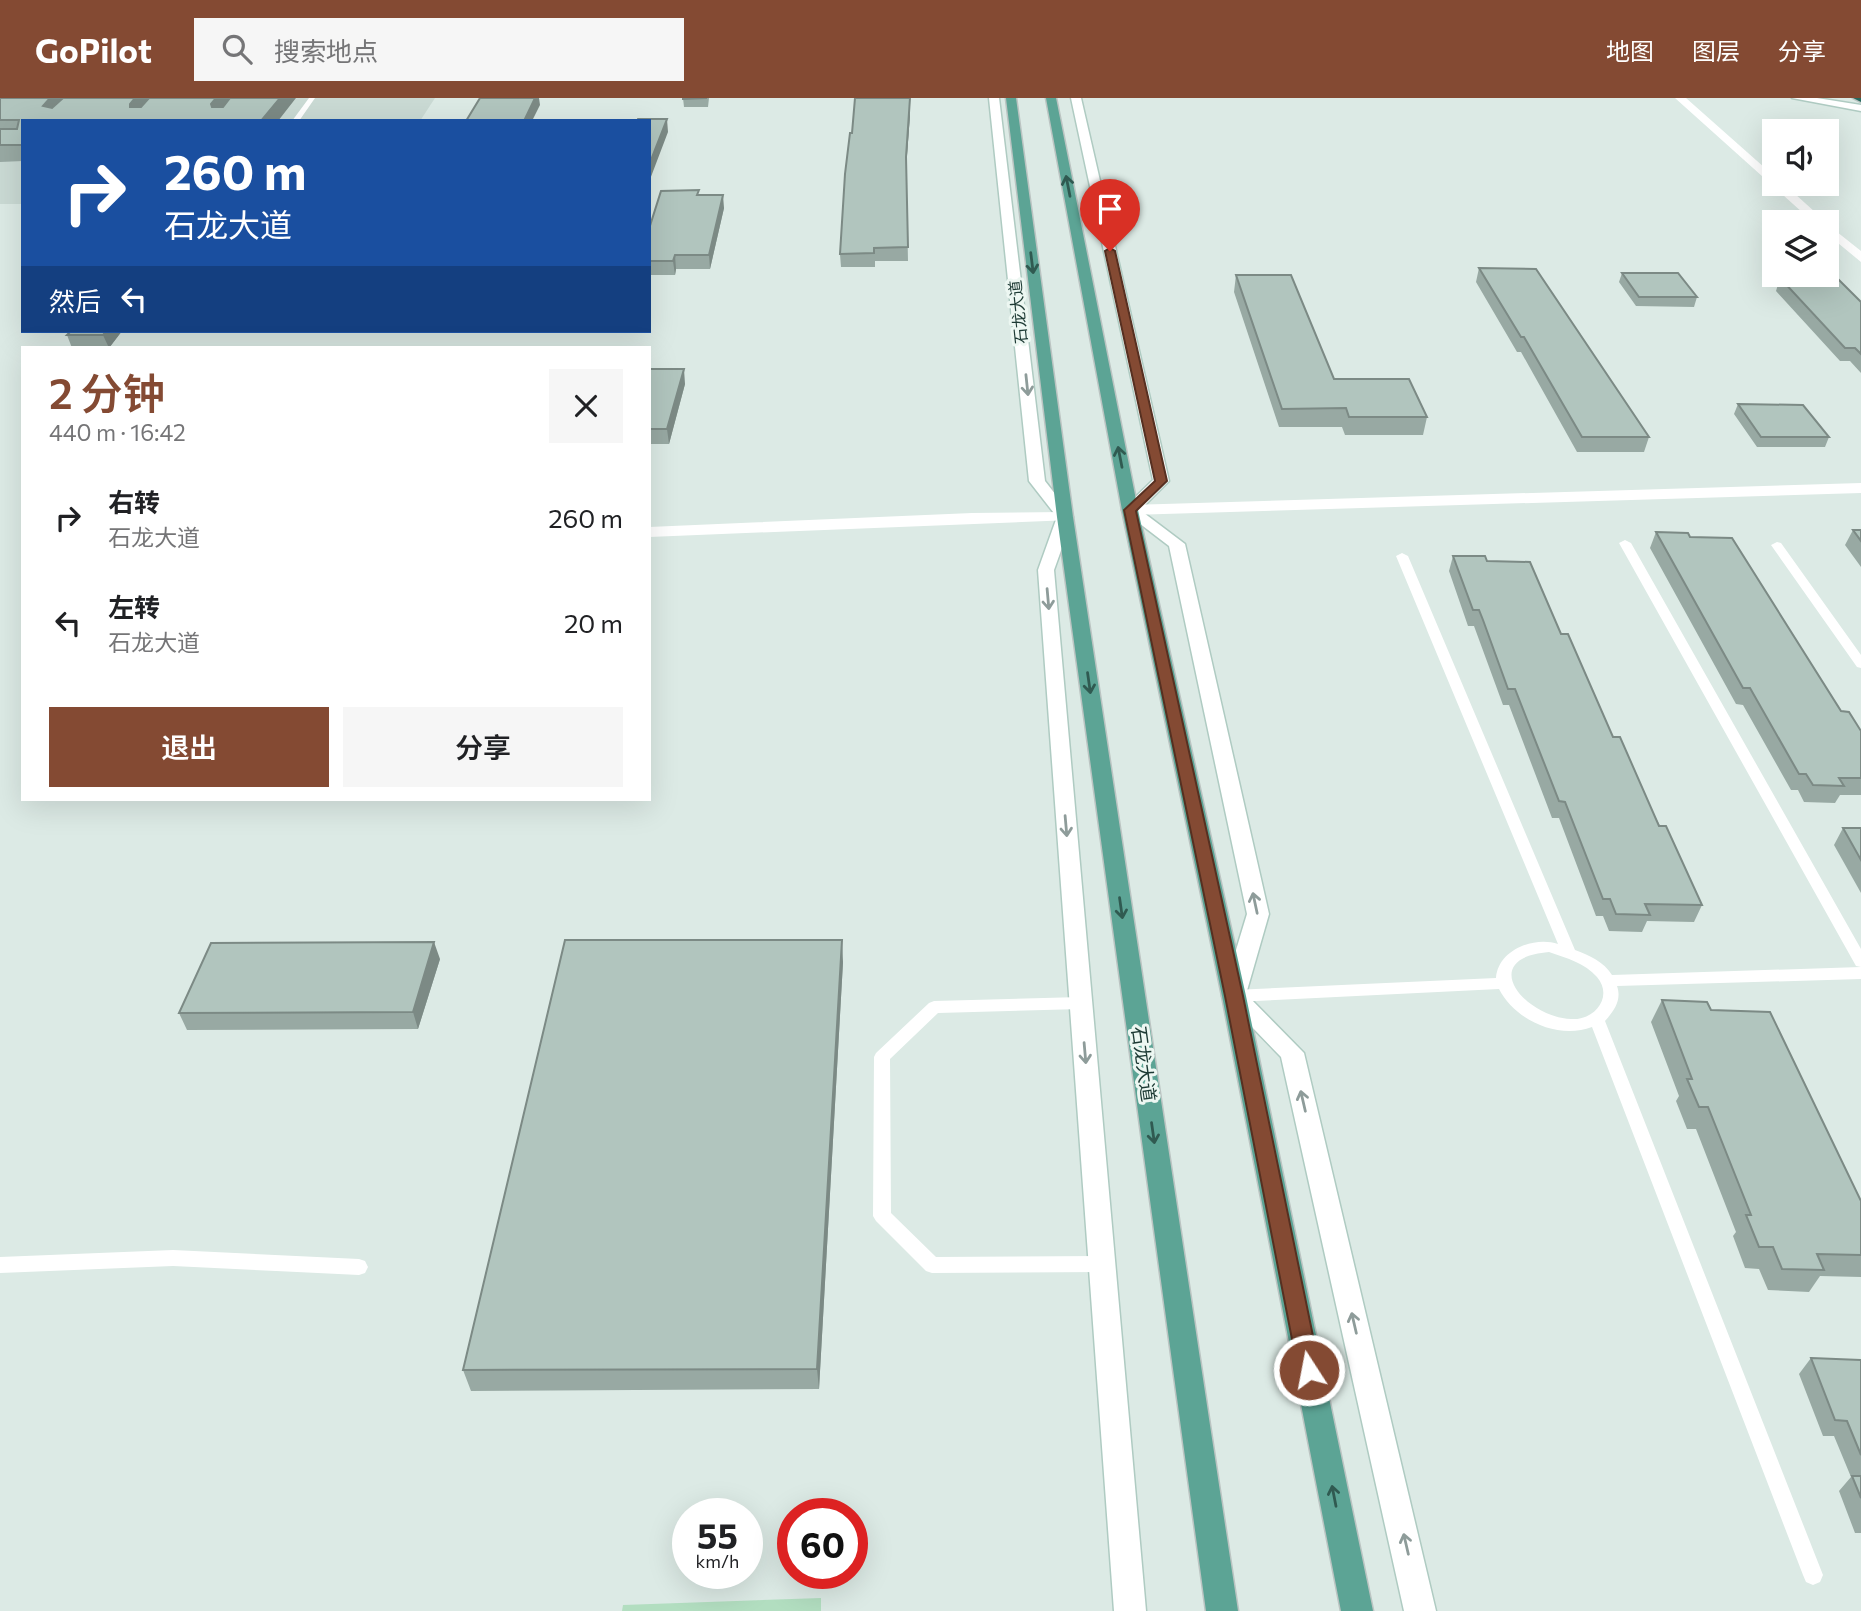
<!DOCTYPE html>
<html lang="zh">
<meta charset="utf-8">
<style>
:root{--surface:#fff;--page:#f6f6f6;--text:#202124;--muted:#757577;--accent:#844a33}
body{margin:0;font-family:Commissioner,"Noto Sans SC",sans-serif;background:var(--page);color:var(--text);height:100vh;display:flex;flex-direction:column;font-size:26px;white-space:nowrap}
*{box-sizing:border-box;margin:0}
p{font-size:23px;color:var(--muted)}
.icon{flex:none;width:38px;height:38px;fill:none;stroke:currentColor;stroke-width:2;stroke-linecap:round;stroke-linejoin:round}
.map{position:relative;flex:1;overflow:hidden}
.side{position:absolute;left:21px;top:248px;width:630px;height:455px;display:flex;flex-direction:column;background:var(--surface);border-radius:0px;box-shadow:0 7px 28px #0002}
.side>*{flex:none}
.top-card{position:absolute;left:21px;top:21px;width:630px;height:214px;border-radius:0px;box-shadow:0 7px 28px #0002;background:#1a4fa0;color:#fff;overflow:hidden}
.tools{position:absolute;left:1762px;top:21px;display:grid;gap:14px}
.tools a{display:grid;place-items:center;width:77px;height:77px;border-radius:0px;background:var(--surface);box-shadow:0 7px 28px #0002;font-size:35px}
.speed{position:absolute;left:672px;top:1400px;display:flex;gap:14px;font-size:35px;font-weight:700;text-align:center}
.speed>*{display:grid;place-content:center;width:91px;height:91px;border-radius:50%;background:var(--surface);box-shadow:0 7px 28px #0002;line-height:1}
.speed small{font-size:18px;font-weight:400}
.speed .limit{border:10px solid #d22;background:#fff;color:#111}
.pin{position:absolute;display:grid;place-items:center;width:60px;height:60px;color:#fff;margin:-72px -30px;border-radius:50% 50% 50% 0;rotate:-45deg;box-shadow:0 0 7px #0007}
.pin .icon{rotate:45deg}
.me{position:absolute;width:77px;margin:-38px;rotate:349deg;stroke-linejoin:round;filter:drop-shadow(0 0 5px #0008)}
.turn{display:flex;align-items:center;gap:24px;height:147px;padding:0 28px;font-size:32px}
.turn .icon{width:91px;height:91px;stroke-width:2.5}
.turn b{display:block;font-size:49px;line-height:60px}
.then{display:flex;align-items:center;height:66px;padding:0 28px;background:#0003;gap:14px;font-size:26px}
.round{display:grid;place-items:center;flex:none;width:74px;height:74px;border-radius:0px;background:var(--page)}
.head{display:flex;align-items:center;justify-content:space-between;height:119px;padding:0 28px}
h1{font-size:42px;font-weight:600;line-height:52px;color:var(--accent)}
.cta{display:flex;gap:14px;margin-top:auto;padding:14px 28px}
.cta a{flex:1;height:80px;border-radius:0px;background:var(--accent);color:#fff;font-size:28px;font-weight:600;line-height:80px;text-align:center}
.cta a+a{background:var(--page);color:var(--text)}
ul{padding:0;list-style:none}
li{display:flex;align-items:center;gap:21px;height:105px;padding:0 28px}
li div{flex:1}
li b{display:block;font-size:26px}
li em{font-style:normal}
header{display:flex;align-items:center;gap:42px;box-sizing:border-box;height:98px;padding:0 35px;background:var(--accent);color:#fff}
header strong{font-size:33px}
nav{display:flex;gap:38px;margin-inline-start:auto;font-size:24px}
.search{width:490px;height:63px;background:var(--page);display:flex;align-items:center;gap:18px;box-sizing:border-box;padding:0 24px;border-radius:0px;color:var(--muted);font-size:26px}
.map>svg:first-child{display:block}
</style>
<header>
<strong>GoPilot</strong>
<div class="search"><svg class="icon" aria-label="search" viewBox="0 0 24 24"><circle cx="10" cy="10" r="6"/><path d="M15 15l6 6"/></svg>搜索地点</div>
<nav><a>地图</a><a>图层</a><a>分享</a></nav>
</header>
<div class="map">
<svg width="1861" height="1513" viewBox="0 0 1861 1513">
<rect width="100%" height="100%" fill="#dceae5"/>
<path fill="#cadad4" d="M 0,0 L 435,0 L 420,23 L 23,23 L 23,106 L 0,106 Z"/>
<path fill="#b2dec0" d="M 821,1500 L 821,1513 L 622,1513 L 623,1507 Z"/>
<g fill="none" stroke-linecap="round" stroke-linejoin="round">
<defs>
<path id="secondary" d="M 989,0 L 999,0 L 1045,383 L 1073,419 L 1054,472 L 1146,1513 L 1114,1513 L 1038,472 L 1057,419 L 1029,383 Z
M 1071,0 L 1081,0 L 1169,383 L 1140,412 L 1185,446 L 1269,816 L 1246,896 L 1304,955 L 1436,1513 L 1404,1513 L 1281,959 L 1222,898 L 1247,816 L 1169,448 L 1122,412 L 1153,382 Z
M 1792,0 L 1817,0 L 1861,7 L 1861,13 Z"/>
<path id="primary" d="M 1006,0 L 1016,0 L 1073,419 L 1238,1513 L 1206,1513 L 1057,419 Z
M 1046,0 L 1056,0 L 1138,412 L 1246,898 L 1373,1513 L 1341,1513 L 1222,898 L 1122,412 Z"/>
<path id="highway" d="M 1853,0 L 1861,0 L 1861,4 Z"/>
</defs>
<use href="#secondary" stroke="#afcbc2" stroke-width="3"/>
<use href="#primary" stroke="#bbc4c2" stroke-width="3"/>
<use href="#highway" stroke="#bbc4c2" stroke-width="3"/>
<path fill="#fff" fill-rule="evenodd" d="M 309,0 L 315,0 L 299,23 L 292,23 Z
M 1625,442 L 1631,445 L 1861,851 L 1861,881 L 1617,888 C 1622,902 1614,913 1605,923 L 1823,1477 L 1820,1484 L 1813,1487 L 1806,1484 L 1803,1477 L 1592,929 C 1558,942 1515,922 1499,891 L 1234,904 L 1229,902 L 1226,898 L 1229,894 L 1234,892 L 1496,880 C 1498,852 1534,838 1558,846 L 1396,458 L 1402,455 L 1408,458 L 1575,852 C 1589,857 1604,864 1612,877 L 1861,869 L 1856,868 L 1619,445 ZM 1549,854 C 1566,860 1585,865 1597,879 C 1614,899 1594,923 1571,921 C 1524,919 1476,860 1549,854 Z
M 1777,444 L 1781,445 L 1861,557 L 1861,570 L 1857,569 L 1771,447 Z
M 1081,899 L 1086,901 L 1089,905 L 1086,909 L 1081,911 L 938,915 L 890,961 L 891,1115 L 936,1159 L 1102,1158 L 1108,1160 L 1111,1166 L 1108,1172 L 1102,1174 L 932,1175 L 926,1173 L 876,1123 L 873,1118 L 874,959 L 876,955 L 929,905 L 934,903 Z
M 173,1152 L 359,1161 L 365,1163 L 368,1169 L 365,1175 L 359,1177 L 173,1168 L 0,1175 L 0,1159 Z"/>
<path fill="#fff" fill-rule="evenodd" d="M 1675,0 L 1686,0 L 1774,78 L 1774,86 L 1784,86 L 1826,124 L 1813,124 Z
M 1827,126 L 1861,153 L 1861,164 L 1827,136 Z
M 1861,385 L 1861,395 L 1130,417 L 1122,412 L 1130,407 Z
M 1065,414 L 1071,416 L 1073,419 L 1071,422 L 649,439 L 649,429 L 972,415 Z"/>
<use href="#secondary" fill="#fff" fill-rule="evenodd"/>
<use href="#primary" fill="#5ca495" fill-rule="evenodd"/>
<use href="#highway" fill="#27695e" fill-rule="evenodd"/>
</g>
<path fill="#98a9a3" d="M 0,0 L 23,23 L 23,63 L 0,64 Z
M 683,0 L 709,0 L 708,9 L 684,9 Z
M 910,17 L 906,70 L 908,163 L 875,163 L 875,169 L 841,169 L 840,156 L 852,35 Z
M 699,97 L 724,110 L 710,171 L 676,171 L 675,177 L 649,177 L 649,131 Z
M 1479,170 L 1649,339 L 1644,354 L 1577,354 L 1521,254 L 1517,254 L 1476,184 Z
M 1622,175 L 1697,199 L 1694,209 L 1636,208 L 1619,184 Z
M 1236,177 L 1334,281 L 1427,319 L 1423,337 L 1345,337 L 1342,329 L 1279,329 L 1234,194 Z
M 1780,180 L 1861,204 L 1861,275 L 1850,263 L 1840,263 L 1776,193 Z
M 71,233 L 122,233 L 109,250 L 72,250 L 67,237 Z
M 649,271 L 685,286 L 669,346 L 649,346 Z
M 1738,306 L 1829,339 L 1825,349 L 1757,349 L 1734,316 Z
M 1853,432 L 1861,432 L 1861,469 L 1845,447 Z
M 1656,434 L 1690,439 L 1841,613 L 1861,633 L 1861,697 L 1840,697 L 1835,705 L 1804,704 L 1798,692 L 1791,692 L 1743,607 L 1736,606 L 1650,450 Z
M 1453,458 L 1487,463 L 1561,536 L 1613,639 L 1702,807 L 1694,824 L 1647,823 L 1642,834 L 1609,833 L 1603,818 L 1596,818 L 1559,720 L 1552,720 L 1509,607 L 1503,607 L 1474,528 L 1468,528 L 1449,473 Z
M 1843,730 L 1861,730 L 1861,795 L 1834,747 Z
M 440,861 L 418,931 L 187,932 L 179,915 Z
M 843,864 L 819,1291 L 471,1293 L 463,1272 Z
M 1662,902 L 1711,912 L 1861,1103 L 1861,1179 L 1820,1178 L 1809,1194 L 1768,1192 L 1759,1171 L 1745,1170 L 1733,1138 L 1736,1134 L 1696,1031 L 1687,1031 L 1676,1003 L 1679,998 L 1651,924 Z
M 1811,1260 L 1861,1262 L 1861,1435 L 1855,1435 L 1839,1393 L 1851,1379 L 1834,1338 L 1823,1338 L 1799,1276 Z"/>
<path fill="#7c8a85" d="M 50,0 L 69,0 L 49,23 L 43,8 Z
M 135,0 L 154,0 L 135,21 L 130,9 L 130,6 Z
M 216,0 L 232,0 L 216,23 L 211,6 Z
M 280,0 L 296,0 L 278,23 L 261,23 Z
M 534,0 L 539,0 L 540,7 L 532,23 L 524,23 Z
M 910,5 L 910,17 L 906,71 L 906,59 Z
M 667,21 L 668,34 L 649,84 L 649,67 Z
M 723,97 L 724,110 L 710,171 L 709,157 Z
M 675,157 L 676,171 L 675,177 L 673,163 Z
M 106,233 L 122,233 L 109,250 L 103,237 Z
M 684,271 L 685,286 L 669,346 L 667,331 Z
M 842,842 L 843,864 L 819,1291 L 817,1271 Z
M 434,844 L 440,861 L 418,931 L 413,914 Z"/>
<path fill="#b1c5be" stroke="#7c8a85" stroke-width="2" d="M 0,0 L 50,0 L 43,8 L 52,10 L 63,0 L 135,0 L 130,6 L 130,9 L 141,9 L 149,0 L 216,0 L 211,6 L 212,9 L 223,9 L 230,0 L 280,0 L 261,23 L 23,23 L 23,47 L 0,47 L 0,31 L 17,31 L 19,22 L 0,22 Z
M 480,0 L 535,0 L 524,23 L 466,23 Z
M 683,0 L 707,0 L 683,1 Z
M 855,0 L 910,0 L 906,59 L 908,149 L 874,150 L 874,155 L 840,156 L 845,76 L 850,35 L 852,35 Z
M 638,21 L 667,21 L 649,67 L 649,23 L 637,23 Z
M 699,92 L 697,97 L 723,97 L 709,157 L 675,157 L 673,163 L 649,163 L 649,131 L 661,93 Z
M 1479,170 L 1536,171 L 1649,339 L 1582,339 L 1524,239 L 1521,239 Z
M 1622,175 L 1678,175 L 1697,199 L 1639,199 Z
M 1236,177 L 1291,177 L 1334,281 L 1409,281 L 1427,319 L 1349,319 L 1346,310 L 1282,311 Z
M 1780,180 L 1838,181 L 1861,204 L 1861,256 L 1855,250 L 1845,250 Z
M 71,233 L 106,233 L 103,237 L 67,237 Z
M 649,271 L 684,271 L 667,331 L 649,331 Z
M 1738,306 L 1803,307 L 1829,339 L 1761,339 Z
M 1853,432 L 1861,432 L 1861,443 Z
M 1656,434 L 1688,435 L 1690,439 L 1732,440 L 1841,613 L 1849,614 L 1861,633 L 1861,680 L 1839,680 L 1844,688 L 1813,687 L 1806,676 L 1799,676 L 1750,590 L 1743,590 Z
M 1453,458 L 1485,458 L 1487,463 L 1530,464 L 1561,536 L 1568,536 L 1613,639 L 1620,639 L 1659,728 L 1666,728 L 1702,807 L 1645,806 L 1650,817 L 1616,816 L 1610,801 L 1603,801 L 1565,704 L 1559,703 L 1515,591 L 1508,591 L 1483,522 L 1479,512 L 1473,512 Z
M 1843,730 L 1861,730 L 1861,762 Z
M 565,842 L 842,842 L 817,1271 L 463,1272 Z
M 434,844 L 413,914 L 179,915 L 211,845 Z
M 1662,902 L 1707,904 L 1711,912 L 1770,914 L 1861,1103 L 1861,1157 L 1817,1156 L 1824,1172 L 1782,1171 L 1773,1149 L 1759,1149 L 1746,1117 L 1751,1117 L 1708,1009 L 1699,1009 L 1687,981 L 1692,981 Z
M 1811,1260 L 1861,1262 L 1861,1357 L 1847,1323 L 1835,1322 Z
M 1852,1378 L 1861,1378 L 1861,1400 Z"/>
<defs><path id="oneway-shaft" d="M-6 0H5M1.5-3L5.5 0L1.5 3" fill="none" stroke-width="1.6" stroke-linecap="round" stroke-linejoin="round" transform="scale(1.75)"/></defs>
<g stroke="#305a51">
<use href="#oneway-shaft" transform="translate(1068 88) rotate(-101)"/>
<use href="#oneway-shaft" transform="translate(1032 165) rotate(83)"/>
<use href="#oneway-shaft" transform="translate(1120 359) rotate(-101)"/>
<use href="#oneway-shaft" transform="translate(1089 585) rotate(82)"/>
<use href="#oneway-shaft" transform="translate(1121 810) rotate(82)"/>
<use href="#oneway-shaft" transform="translate(1153 1035) rotate(82)"/>
<use href="#oneway-shaft" transform="translate(1334 1398) rotate(-101)"/>
</g>
<g stroke="#8e9c9a">
<use href="#oneway-shaft" transform="translate(1027 287) rotate(84)"/>
<use href="#oneway-shaft" transform="translate(1048 501) rotate(85)"/>
<use href="#oneway-shaft" transform="translate(1066 728) rotate(85)"/>
<use href="#oneway-shaft" transform="translate(1255 805) rotate(-102)"/>
<use href="#oneway-shaft" transform="translate(1085 955) rotate(85)"/>
<use href="#oneway-shaft" transform="translate(1303 1003) rotate(-103)"/>
<use href="#oneway-shaft" transform="translate(1354 1225) rotate(-103)"/>
<use href="#oneway-shaft" transform="translate(1406 1446) rotate(-103)"/>
</g>
<path fill="#844a33" stroke="#563021" stroke-width="2" d="M 1110,150 L 1115,153 L 1167,383 L 1136,413 L 1243,898 L 1320,1272 L 1316,1279 L 1309,1282 L 1301,1279 L 1298,1272 L 1225,898 L 1124,412 L 1155,383 L 1105,153 Z"/>
<g text-anchor="middle" stroke-width="6" stroke-linejoin="round" paint-order="stroke">
<g font-size="16" fill="#1d3a34" stroke="#edf7f2">
<text transform="translate(1018 214) rotate(-96)" y="6">石龙大道</text>
</g>
<g font-size="19" fill="#1d3a34" stroke="#edf7f2">
<text transform="translate(1144 966) rotate(82)" y="7">石龙大道</text>
</g>
</g>
</svg>
<div class="tools">
<a><svg class="icon" aria-label="sound" viewBox="0 0 24 24"><path d="M4 9h4l5-4v14l-5-4H4zM17 9q2 3 0 6"/></svg></a>
<a><svg class="icon" aria-label="layers" viewBox="0 0 24 24"><path d="M12 4l9 5-9 5-9-5zM3 14l9 5 9-5"/></svg></a>
</div>
<div class="speed"><div>55<small>km/h</small></div><div class="limit">60</div></div>
<div class="pin" style="left:1110px;top:153px;background:#d93025"><svg class="icon" aria-label="arrive" viewBox="0 0 24 24"><path d="M6 21V4h12l-3 4 3 4H6"/></svg></div>
<svg class="me" style="left:1309px;top:1272px" viewBox="-20 -20 40 40"><circle r="17" fill="#844a33" stroke="#fff" stroke-width="3"/><path d="M0-11L8 9 0 5-8 9z" fill="#fff"/></svg>
<div class="top-card">
<div class="turn"><svg class="icon" aria-label="right" viewBox="0 0 24 24"><path d="M7 20v-9h11M14 6l5 5-5 5"/></svg><div><b>260 m</b>石龙大道</div></div>
<div class="then">然后<svg class="icon" aria-label="left" viewBox="0 0 24 24"><path d="M17 20v-9H6M10 6l-5 5 5 5"/></svg></div>
</div>
<section class="side">
<div class="head"><div><h1>2 分钟</h1><p>440 m · 16:42</p></div><a class="round"><svg class="icon" aria-label="close" viewBox="0 0 24 24"><path d="M6 6l12 12M18 6L6 18"/></svg></a></div>
<ul>
<li><svg class="icon" aria-label="right" viewBox="0 0 24 24"><path d="M7 20v-9h11M14 6l5 5-5 5"/></svg><div><b>右转</b><p>石龙大道</p></div><em>260 m</em></li>
<li><svg class="icon" aria-label="left" viewBox="0 0 24 24"><path d="M17 20v-9H6M10 6l-5 5 5 5"/></svg><div><b>左转</b><p>石龙大道</p></div><em>20 m</em></li>
</ul>
<div class="cta"><a>退出</a><a>分享</a></div>
</section>
</div>
